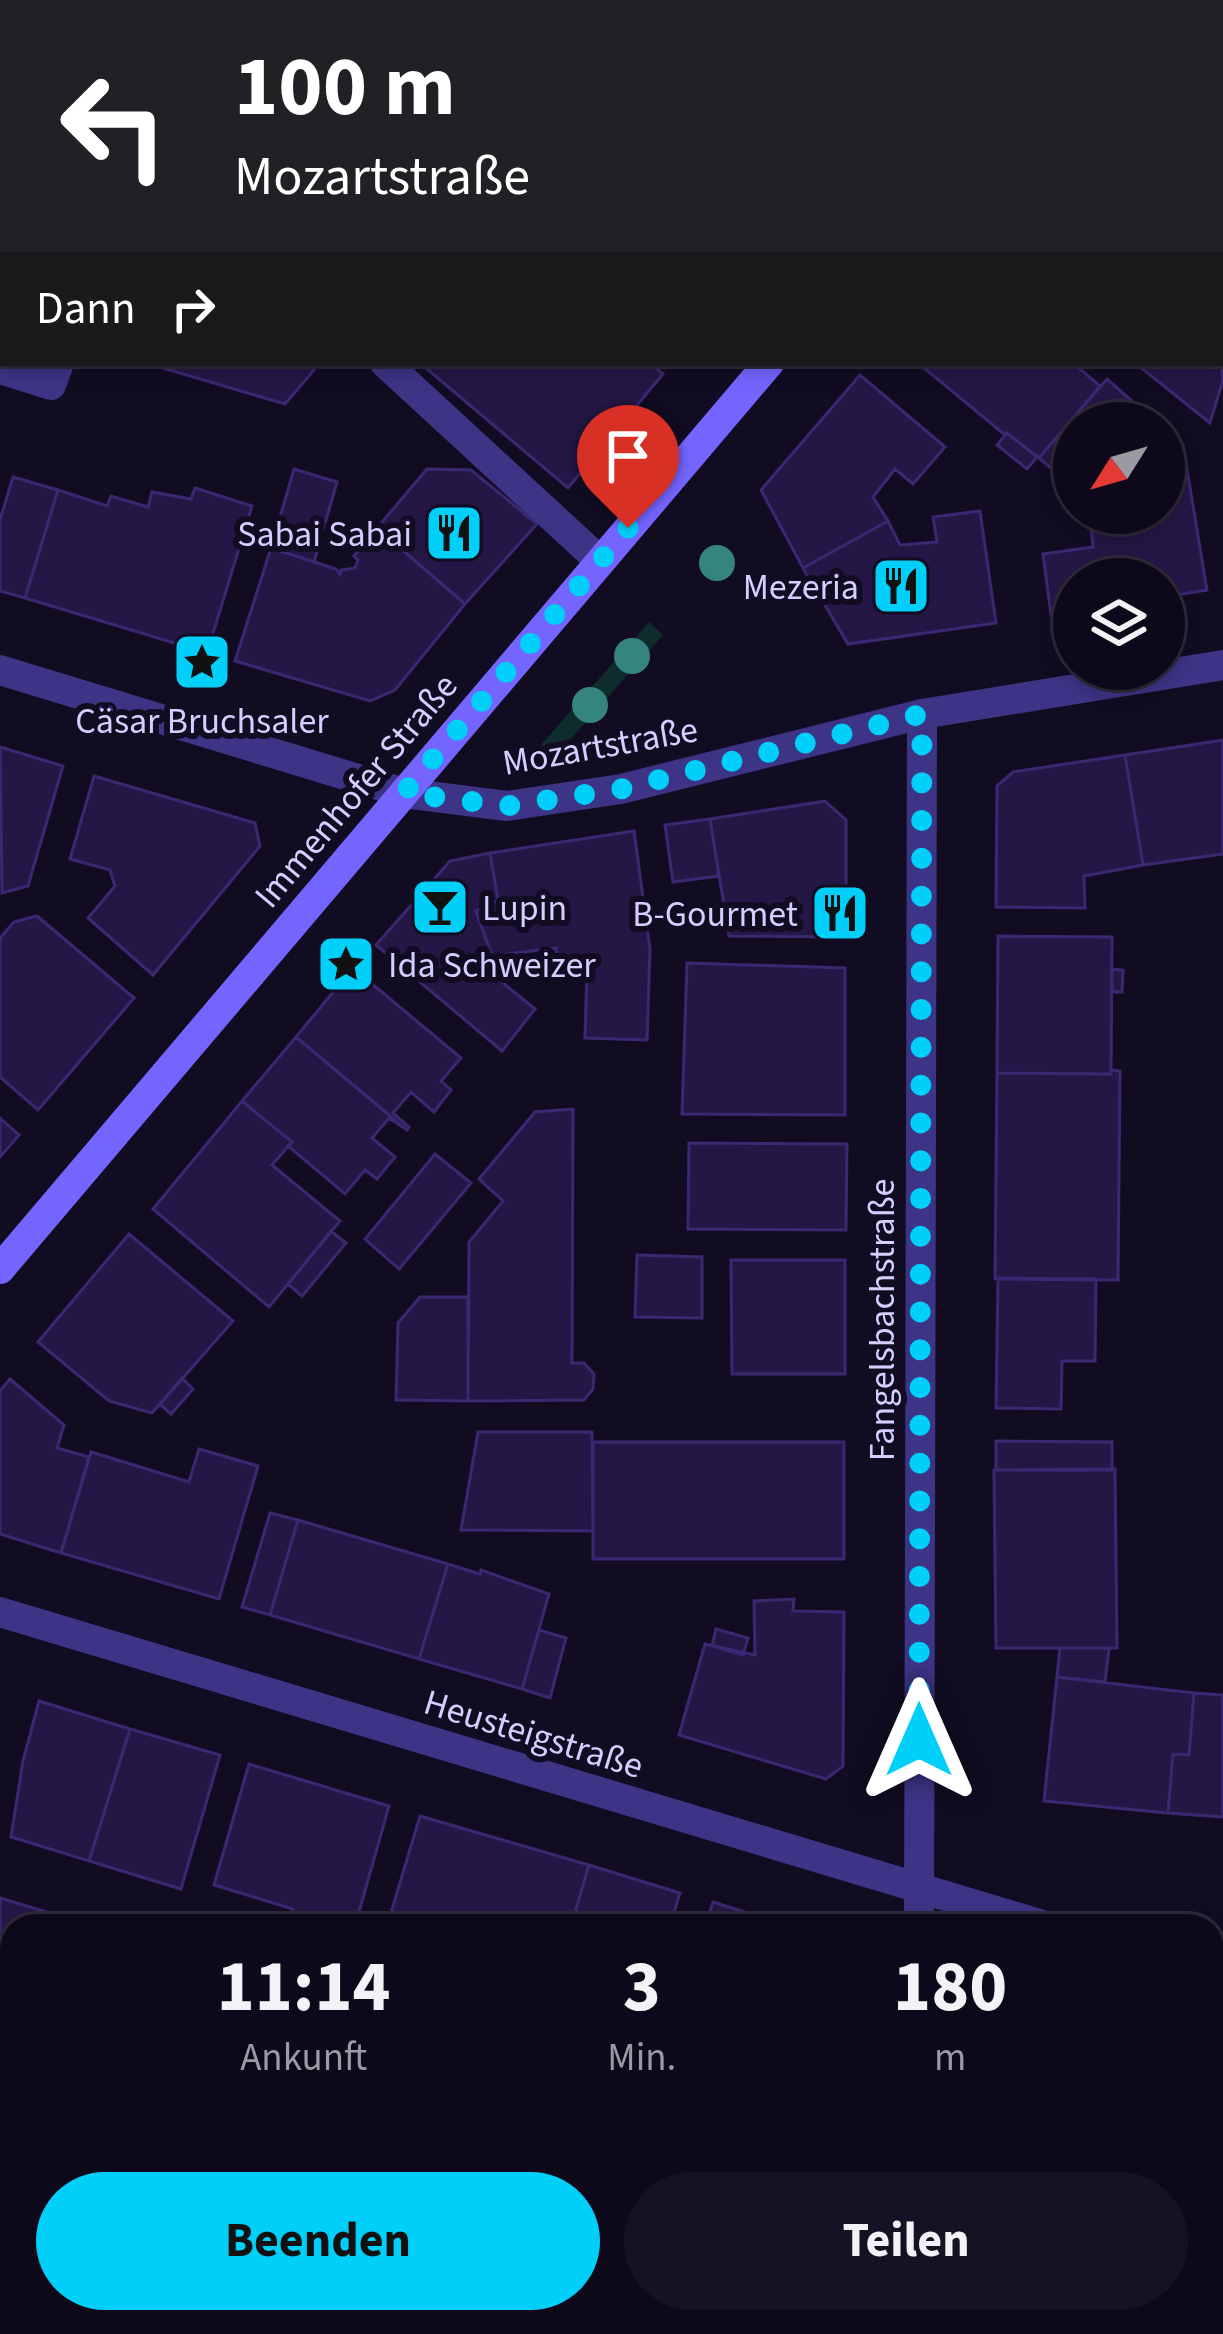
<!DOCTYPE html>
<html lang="de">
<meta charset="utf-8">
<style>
:root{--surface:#0e091a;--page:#171223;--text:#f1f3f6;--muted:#9b9aa2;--line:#2e2a39;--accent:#00cff9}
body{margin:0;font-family:"Source Sans 3",sans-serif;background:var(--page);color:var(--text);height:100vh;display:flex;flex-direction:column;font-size:45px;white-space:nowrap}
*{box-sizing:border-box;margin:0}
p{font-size:39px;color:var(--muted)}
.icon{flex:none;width:66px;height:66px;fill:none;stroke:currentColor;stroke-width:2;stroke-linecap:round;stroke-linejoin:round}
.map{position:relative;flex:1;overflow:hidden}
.panel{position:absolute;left:0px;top:1914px;width:1224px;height:420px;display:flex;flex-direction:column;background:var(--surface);border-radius:36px 36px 0 0;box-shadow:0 6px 18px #0003,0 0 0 3px var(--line)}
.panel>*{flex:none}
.hud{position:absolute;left:0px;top:0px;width:1224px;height:366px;box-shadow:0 6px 18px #0003,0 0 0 3px var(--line);background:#202124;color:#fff;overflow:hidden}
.needle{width:78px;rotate:233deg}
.buttons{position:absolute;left:1053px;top:402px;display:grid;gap:24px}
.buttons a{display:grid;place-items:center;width:132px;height:132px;border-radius:50%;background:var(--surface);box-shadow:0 6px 18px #0003,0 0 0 3px var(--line);font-size:60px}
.pin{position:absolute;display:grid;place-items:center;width:102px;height:102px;color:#fff;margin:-123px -51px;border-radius:50% 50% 50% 0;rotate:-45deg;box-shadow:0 0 12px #0007}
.pin .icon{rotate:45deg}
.me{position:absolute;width:132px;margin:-66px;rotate:0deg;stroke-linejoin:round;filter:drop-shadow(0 0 9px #0008)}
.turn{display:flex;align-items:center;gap:42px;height:252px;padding:0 36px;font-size:54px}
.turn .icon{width:156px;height:156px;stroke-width:2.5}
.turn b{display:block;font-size:84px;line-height:102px}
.then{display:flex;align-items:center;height:114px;padding:0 36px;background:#0003;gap:24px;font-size:45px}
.eta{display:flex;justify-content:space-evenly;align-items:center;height:204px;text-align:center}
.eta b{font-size:72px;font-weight:700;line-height:84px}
.button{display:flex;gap:24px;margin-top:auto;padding:24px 36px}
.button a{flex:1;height:138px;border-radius:72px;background:var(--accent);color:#111;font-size:48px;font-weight:700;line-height:138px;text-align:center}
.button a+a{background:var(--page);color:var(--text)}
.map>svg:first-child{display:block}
</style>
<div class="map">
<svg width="1223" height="2334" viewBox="0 0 1223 2334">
<rect width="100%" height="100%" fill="#120c23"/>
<path fill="#0f2c2d" d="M 649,622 L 663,635 L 554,758 L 540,746 Z"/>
<path fill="#241745" stroke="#3c2872" stroke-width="3" d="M 67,0 L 160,0 L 170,3 L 66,3 Z
M 518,0 L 647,0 L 652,3 L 516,3 Z
M 1169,0 L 1223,0 L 1221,149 L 1221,3 L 1167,3 Z
M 3,48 L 3,160 L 0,159 Z
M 0,159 L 3,160 L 3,325 L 0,324 Z
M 1221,360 L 1223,380 L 1210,423 L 1135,363 L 1221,363 Z
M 146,363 L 320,363 L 285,404 Z
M 432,363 L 650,363 L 663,374 L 568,488 L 427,369 Z
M 918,363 L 1073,363 L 1100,386 L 1039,458 L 1007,433 L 1005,435 Z
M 860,375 L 945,447 L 913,484 L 895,469 L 873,497 L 888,521 L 803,568 L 761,490 Z
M 1107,379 L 1157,423 L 1074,423 L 1074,488 L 1039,458 Z
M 1164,429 L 1183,445 L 1207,590 L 1164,597 L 1164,579 L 1074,579 L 1074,612 L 1051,615 L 1043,554 L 1093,547 L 1090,513 L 1164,513 Z
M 1007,433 L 1037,457 L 1027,469 L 997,445 Z
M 294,469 L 337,482 L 314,562 L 271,548 Z
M 427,469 L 471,470 L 537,524 L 465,604 L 377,528 Z
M 13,477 L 58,490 L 25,598 L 0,591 L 0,520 Z
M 195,488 L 252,506 L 207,653 L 25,598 L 58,490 L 107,506 L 111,496 L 148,507 L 152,492 L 191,499 Z
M 980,511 L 996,623 L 848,644 L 803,568 L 888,521 L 900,545 L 937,542 L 933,517 Z
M 377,528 L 465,604 L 395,690 L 370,701 L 235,661 L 271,548 L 336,569 L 340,574 L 341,570 L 355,568 L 358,560 L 354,556 Z
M 1223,740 L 1223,854 L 1143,865 L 1125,755 Z
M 0,747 L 63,766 L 28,886 L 2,893 Z
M 1125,755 L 1143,865 L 1084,876 L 1085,908 L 996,907 L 997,786 L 1013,772 Z
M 94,776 L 255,823 L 260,846 L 153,975 L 88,918 L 115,886 L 110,870 L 70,859 Z
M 825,801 L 846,820 L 846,937 L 729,936 L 710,819 Z
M 710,819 L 719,876 L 673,882 L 665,825 Z
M 634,831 L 650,949 L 647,1040 L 585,1038 L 587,967 L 559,970 L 556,948 L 492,956 L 476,911 L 498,900 L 490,853 Z
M 490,853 L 498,900 L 476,911 L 492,956 L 502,955 L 502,962 L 492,974 L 535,1009 L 502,1051 L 376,945 L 450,861 Z
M 37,916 L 134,998 L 38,1110 L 0,1077 L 0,938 L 14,922 Z
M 998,936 L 1112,937 L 1111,1074 L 997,1073 Z
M 687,963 L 845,968 L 845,1115 L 682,1114 Z
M 353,968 L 461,1058 L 441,1081 L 451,1090 L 434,1112 L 411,1092 L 393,1113 L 409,1127 L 407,1130 L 296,1037 Z
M 1112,969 L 1123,970 L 1122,992 L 1112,992 Z
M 296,1037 L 407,1130 L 389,1118 L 372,1138 L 395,1157 L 377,1179 L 365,1170 L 345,1194 L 288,1146 L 292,1142 L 242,1101 Z
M 1111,1070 L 1120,1071 L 1118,1280 L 995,1279 L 997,1073 L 1111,1074 Z
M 242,1101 L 292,1142 L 272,1165 L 340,1221 L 269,1307 L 153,1209 Z
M 573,1109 L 572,1363 L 584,1363 L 594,1374 L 593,1389 L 584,1400 L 468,1401 L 469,1242 L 503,1201 L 479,1179 L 535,1112 Z
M 0,1118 L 19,1135 L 0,1157 Z
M 689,1143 L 847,1144 L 846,1230 L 688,1229 Z
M 435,1154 L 471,1183 L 399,1269 L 365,1239 Z
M 331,1231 L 346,1243 L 302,1296 L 288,1284 Z
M 129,1234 L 233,1321 L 152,1413 L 109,1401 L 38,1342 Z
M 637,1255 L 702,1257 L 702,1318 L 635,1317 Z
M 731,1260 L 845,1260 L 845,1374 L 732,1374 Z
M 998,1278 L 1096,1279 L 1095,1361 L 1062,1361 L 1061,1409 L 996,1408 Z
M 420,1297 L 468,1297 L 468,1401 L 396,1400 L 398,1323 Z
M 182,1378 L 193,1389 L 171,1414 L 160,1404 Z
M 10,1379 L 64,1425 L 57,1448 L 89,1457 L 61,1553 L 0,1534 L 0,1391 Z
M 478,1432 L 592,1432 L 593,1531 L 461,1530 Z
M 996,1441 L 1112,1442 L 1112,1470 L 996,1470 Z
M 593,1442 L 844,1442 L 844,1559 L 593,1559 Z
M 199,1449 L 258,1466 L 219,1599 L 61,1553 L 91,1452 L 189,1482 Z
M 1115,1469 L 1117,1648 L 996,1648 L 994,1470 Z
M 270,1513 L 298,1520 L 270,1615 L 242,1607 Z
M 298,1520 L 448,1564 L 419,1659 L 270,1615 Z
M 448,1564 L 480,1574 L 481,1570 L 549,1594 L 522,1689 L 419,1659 Z
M 794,1599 L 793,1611 L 844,1612 L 843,1766 L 826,1779 L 679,1735 L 705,1644 L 755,1655 L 754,1601 Z
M 716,1629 L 748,1638 L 743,1655 L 712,1646 Z
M 539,1630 L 566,1638 L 550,1698 L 522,1689 Z
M 1060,1648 L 1109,1648 L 1105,1682 L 1057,1677 Z
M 1057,1677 L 1194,1693 L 1189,1755 L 1173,1754 L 1168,1813 L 1044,1801 Z
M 1194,1693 L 1223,1695 L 1223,1817 L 1168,1813 L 1173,1754 L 1189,1755 Z
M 39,1701 L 130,1729 L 89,1861 L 11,1837 L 23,1761 Z
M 130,1729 L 220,1755 L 181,1889 L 89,1861 Z
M 249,1764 L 389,1806 L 355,1926 L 288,1926 L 293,1909 L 214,1885 Z
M 420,1816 L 589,1865 L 571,1926 L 387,1926 Z
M 589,1865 L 680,1893 L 670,1926 L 571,1926 Z
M 0,1898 L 93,1926 L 12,1926 L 12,2047 L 0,2044 Z
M 713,1902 L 789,1926 L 705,1926 Z
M 0,2108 L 12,2112 L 12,2250 L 0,2246 Z
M 1212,2315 L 1223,2315 L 1223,2334 L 1048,2334 L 1048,2322 L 1212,2322 Z
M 405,2322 L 421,2326 L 422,2322 L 430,2322 L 426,2334 L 343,2334 L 305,2323 Z
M 430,2322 L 462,2322 L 492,2331 L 426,2334 Z
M 670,2329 L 842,2329 L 842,2334 L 670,2334 Z"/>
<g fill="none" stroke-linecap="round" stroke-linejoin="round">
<path stroke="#3d3485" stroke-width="30" d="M 385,363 L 600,561
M 0,369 L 51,385 L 59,363"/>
<path stroke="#3d3485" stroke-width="30" d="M 404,793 L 507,806 L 621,789 L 922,714"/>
<path stroke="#3d3485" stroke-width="30" d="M 785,0 L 789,3
M 0,670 L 404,793
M 0,1612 L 1046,1926
M 919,1926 L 922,714 L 1223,665
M 1212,1974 L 1223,1978
M 918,2334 L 918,2322"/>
<path stroke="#7465ff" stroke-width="30" d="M 1082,3 L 1085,0
M 0,1269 L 769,363"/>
</g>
<g fill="#36847f">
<circle cx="717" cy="563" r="18"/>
<circle cx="632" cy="656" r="18"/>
<circle cx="590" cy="705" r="18"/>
</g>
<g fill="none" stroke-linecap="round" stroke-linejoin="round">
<path stroke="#00cff9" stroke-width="21" stroke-dasharray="0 37.8" d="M 628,528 L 404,793 L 507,806 L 621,789 L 922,714 L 919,1740"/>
</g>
<defs>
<symbol id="restaurant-square" viewBox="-11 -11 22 22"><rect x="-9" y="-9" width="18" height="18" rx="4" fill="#00cff9" stroke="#120c23"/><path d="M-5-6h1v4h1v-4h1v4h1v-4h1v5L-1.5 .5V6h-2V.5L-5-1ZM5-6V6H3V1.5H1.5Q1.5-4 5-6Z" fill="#111"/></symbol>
<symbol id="sight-square" viewBox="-11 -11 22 22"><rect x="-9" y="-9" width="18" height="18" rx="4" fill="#00cff9" stroke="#120c23"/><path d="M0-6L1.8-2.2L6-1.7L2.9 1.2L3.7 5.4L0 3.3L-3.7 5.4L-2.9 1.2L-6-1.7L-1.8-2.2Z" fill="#111"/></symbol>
<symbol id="bar-square" viewBox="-11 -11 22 22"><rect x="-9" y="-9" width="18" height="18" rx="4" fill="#00cff9" stroke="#120c23"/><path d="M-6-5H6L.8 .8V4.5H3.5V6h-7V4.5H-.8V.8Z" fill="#111"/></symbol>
</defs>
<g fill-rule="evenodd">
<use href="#restaurant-square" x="421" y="500" width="66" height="66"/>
<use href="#restaurant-square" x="868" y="553" width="66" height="66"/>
<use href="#sight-square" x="169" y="629" width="66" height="66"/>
<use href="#bar-square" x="407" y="874" width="66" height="66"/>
<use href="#restaurant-square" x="807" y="880" width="66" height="66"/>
<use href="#sight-square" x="313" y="931" width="66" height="66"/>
</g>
<g text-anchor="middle" stroke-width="12" stroke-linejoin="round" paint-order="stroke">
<g font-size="36" fill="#d7ceff" stroke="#120c23" text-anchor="end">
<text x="412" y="546">Sabai Sabai</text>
<text x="859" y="599">Mezeria</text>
<text x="202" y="733" text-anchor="middle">Cäsar Bruchsaler</text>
<text x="482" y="920" text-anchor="start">Lupin</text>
<text x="798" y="926">B-Gourmet</text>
<text x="388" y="977" text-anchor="start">Ida Schweizer</text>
</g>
<g font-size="36" fill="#d7ceff" stroke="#120c23">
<text transform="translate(600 745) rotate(-10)" y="13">Mozartstraße</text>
<text transform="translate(355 790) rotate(-50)" y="13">Immenhofer Straße</text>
<text transform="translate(881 1320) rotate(-90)" y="13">Fangelsbachstraße</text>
<text transform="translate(534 1733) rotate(17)" y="13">Heusteigstraße</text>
</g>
</g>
</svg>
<div class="buttons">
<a><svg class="needle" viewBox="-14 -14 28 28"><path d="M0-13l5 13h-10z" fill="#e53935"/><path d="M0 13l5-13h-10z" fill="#9b9aa2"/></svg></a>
<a><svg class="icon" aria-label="layers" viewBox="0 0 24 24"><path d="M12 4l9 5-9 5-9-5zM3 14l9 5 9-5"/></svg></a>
</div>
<div class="pin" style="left:628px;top:528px;background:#d93025"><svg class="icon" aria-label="arrive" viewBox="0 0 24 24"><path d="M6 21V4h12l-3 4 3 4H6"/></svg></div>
<svg class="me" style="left:919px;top:1740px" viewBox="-20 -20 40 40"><path d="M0-17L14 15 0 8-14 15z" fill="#00cff9" stroke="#fff" stroke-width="4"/></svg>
<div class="hud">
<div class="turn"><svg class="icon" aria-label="left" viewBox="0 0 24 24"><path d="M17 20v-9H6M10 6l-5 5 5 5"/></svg><div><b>100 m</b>Mozartstraße</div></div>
<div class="then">Dann<svg class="icon" aria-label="right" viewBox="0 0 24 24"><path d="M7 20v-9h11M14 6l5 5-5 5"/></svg></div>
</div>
<section class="panel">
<div class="eta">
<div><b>11:14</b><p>Ankunft</p></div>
<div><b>3</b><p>Min.</p></div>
<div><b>180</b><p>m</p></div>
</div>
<div class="button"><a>Beenden</a><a>Teilen</a></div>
</section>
</div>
